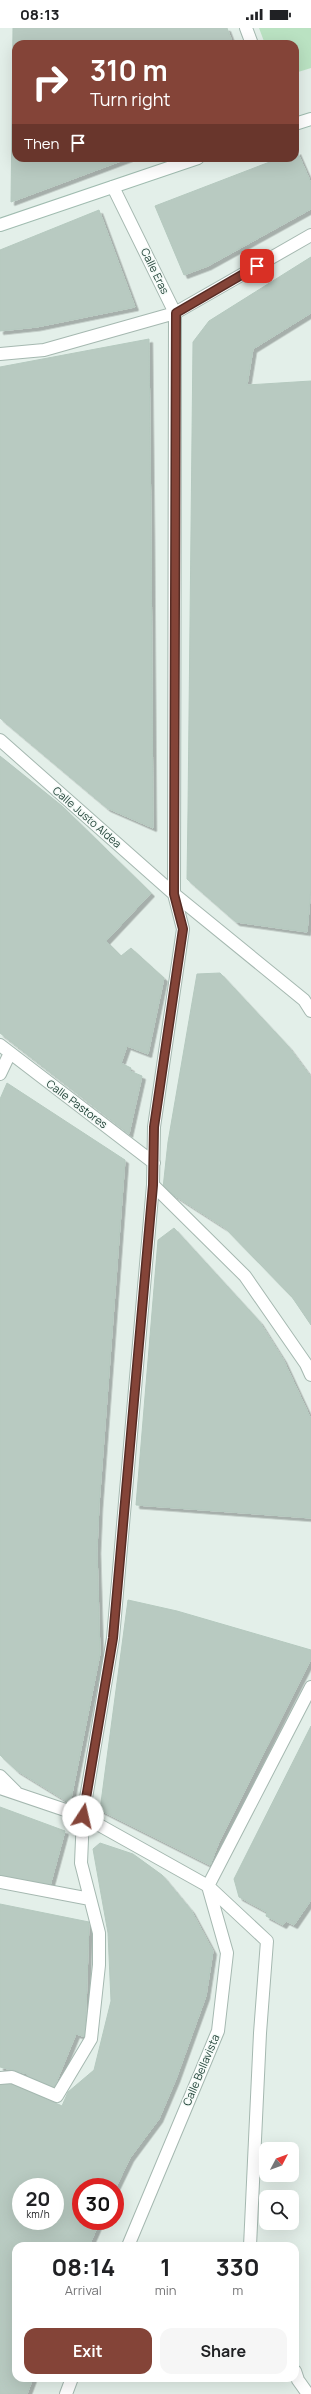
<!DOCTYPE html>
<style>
:root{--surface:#fff;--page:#f6f6f6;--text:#202124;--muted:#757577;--accent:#844438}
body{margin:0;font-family:Manrope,sans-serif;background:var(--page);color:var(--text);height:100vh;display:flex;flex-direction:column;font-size:15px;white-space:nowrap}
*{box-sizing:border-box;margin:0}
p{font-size:13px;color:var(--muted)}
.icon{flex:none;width:22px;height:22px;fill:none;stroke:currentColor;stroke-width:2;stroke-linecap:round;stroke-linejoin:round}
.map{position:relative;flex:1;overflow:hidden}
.details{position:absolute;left:12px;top:2214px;width:287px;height:140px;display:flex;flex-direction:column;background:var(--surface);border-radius:12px;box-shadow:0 4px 16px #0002}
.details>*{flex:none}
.guide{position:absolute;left:12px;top:12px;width:287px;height:122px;border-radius:12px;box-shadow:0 4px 16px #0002;background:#844438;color:#fff;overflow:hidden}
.needle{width:26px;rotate:49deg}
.controls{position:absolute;left:259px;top:2114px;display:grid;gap:8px}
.controls a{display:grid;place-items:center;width:40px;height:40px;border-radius:8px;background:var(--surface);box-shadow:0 4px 16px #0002;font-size:20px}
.speed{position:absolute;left:12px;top:2150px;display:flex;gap:8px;font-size:20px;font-weight:700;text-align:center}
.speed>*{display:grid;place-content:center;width:52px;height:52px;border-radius:50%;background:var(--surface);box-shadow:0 4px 16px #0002;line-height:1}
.speed small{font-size:10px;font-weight:400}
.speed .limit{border:6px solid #d22;background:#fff;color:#111}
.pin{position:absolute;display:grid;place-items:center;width:34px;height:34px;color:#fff;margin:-17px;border-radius:8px;box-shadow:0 2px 6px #0006}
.me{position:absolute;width:44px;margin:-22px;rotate:10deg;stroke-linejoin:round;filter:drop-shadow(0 0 3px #0008)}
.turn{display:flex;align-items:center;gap:14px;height:84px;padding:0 12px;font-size:18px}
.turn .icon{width:52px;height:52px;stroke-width:2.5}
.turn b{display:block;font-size:28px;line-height:34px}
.then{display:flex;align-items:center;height:38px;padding:0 12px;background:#0003;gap:8px;font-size:15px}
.eta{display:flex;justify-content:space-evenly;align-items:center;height:68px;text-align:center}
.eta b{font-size:24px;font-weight:700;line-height:28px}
.action{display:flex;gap:8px;margin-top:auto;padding:8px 12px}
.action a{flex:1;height:46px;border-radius:12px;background:var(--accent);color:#fff;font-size:16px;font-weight:700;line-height:46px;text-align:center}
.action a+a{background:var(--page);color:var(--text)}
.status{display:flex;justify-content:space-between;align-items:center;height:28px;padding:0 20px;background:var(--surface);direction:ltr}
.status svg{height:11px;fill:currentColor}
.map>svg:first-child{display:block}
</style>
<div class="status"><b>08:13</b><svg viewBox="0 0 49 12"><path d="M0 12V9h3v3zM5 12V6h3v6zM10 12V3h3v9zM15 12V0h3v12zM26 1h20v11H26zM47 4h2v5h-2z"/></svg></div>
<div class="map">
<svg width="311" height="2366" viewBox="0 0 311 2366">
<defs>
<filter id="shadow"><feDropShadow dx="3.5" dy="3.5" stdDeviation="0" flood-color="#0004"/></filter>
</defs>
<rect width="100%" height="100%" fill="#e3efe9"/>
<path fill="#bae2c2" d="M 259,0 L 311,0 L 311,40 L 295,45 L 295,16 L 265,16 Z"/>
<path fill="#b8cac1" stroke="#b5c9bf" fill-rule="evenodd" filter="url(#shadow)" d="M 13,0 L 227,0 L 233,16 L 16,16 L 16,130 L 129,130 L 11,174 Z
M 297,123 L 311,155 L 311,181 L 208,238 L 184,247 L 155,178 L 280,130 L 295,130 Z
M 99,182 L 135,279 L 37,299 L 0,303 L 0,222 Z
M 311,229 L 311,285 L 253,321 L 247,357 L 311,353 L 311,860 L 307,904 L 236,894 L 187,851 L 188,782 L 193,314 L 209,293 Z
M 149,311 L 151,503 L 153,800 L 107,780 L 0,690 L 0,339 Z
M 0,728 L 62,778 L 151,865 L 106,913 L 121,928 L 131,920 L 164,950 L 148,1026 L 127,1018 L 121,1035 L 131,1040 L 130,1043 L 142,1048 L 129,1106 L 0,1005 Z
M 220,945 L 288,1018 L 311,1049 L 311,1297 L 292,1269 L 225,1200 L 163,1160 L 168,1114 L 197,946 Z
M 7,1055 L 125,1132 L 99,1477 L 97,1522 L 100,1626 L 71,1771 L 68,1774 L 16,1742 L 0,1727 L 0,1071 Z
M 174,1200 L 259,1293 L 283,1331 L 311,1391 L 311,1490 L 136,1477 L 158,1212 Z
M 128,1572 L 177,1583 L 311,1622 L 311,1631 L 219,1814 L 210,1837 L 100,1782 Z
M 311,1698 L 311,1872 L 294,1897 L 286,1893 L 283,1897 L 266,1888 L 267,1884 L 239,1869 L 234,1851 Z
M 0,1779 L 65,1803 L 50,1858 L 0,1848 Z
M 100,1815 L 133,1826 L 162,1847 L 191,1882 L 213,1923 L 206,1968 L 176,2051 L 159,2091 L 130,2130 L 115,2161 L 115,2159 L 81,2159 L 81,2193 L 100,2193 L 89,2218 L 16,2218 L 16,2350 L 33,2350 L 27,2366 L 0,2366 L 0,2056 L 9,2053 L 62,2078 L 68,2064 L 94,2042 L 111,1973 L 108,1905 L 93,1821 ZM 21,2159 L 55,2159 L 55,2193 L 21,2193 Z
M 0,1876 L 89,1894 L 85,2009 L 76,2006 L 54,2060 L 27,2049 L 28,2046 L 0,2039 Z"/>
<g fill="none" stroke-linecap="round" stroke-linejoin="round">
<defs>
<path id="street" d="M 246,0 L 252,16
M 0,326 L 44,322 L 175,285 L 311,207
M 0,712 L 174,866 L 304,972 L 311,983
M 0,1017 L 154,1135
M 0,1046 L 10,1025
M 153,1157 L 245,1248 L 306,1336 L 311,1347
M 0,1748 L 16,1764
M 0,1760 L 83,1788 L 208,1858 L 267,1913 L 260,2005 L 250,2218
M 0,1854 L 90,1871
M 0,2050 L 12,2049 L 57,2068 L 91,2011 L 99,1937 L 99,1905 L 81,1835 L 83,1788 L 113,1610 L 153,1157 L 154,1099 L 183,901 L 174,866 L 175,285 L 113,159
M 128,2218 L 218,2003 L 227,1925 L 208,1858 L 311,1659
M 295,2343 L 298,2352 L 308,2366
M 66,2366 L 72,2350"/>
<path id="secondary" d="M 295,96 L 311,91
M 0,197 L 198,130"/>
</defs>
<use href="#street" stroke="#a5b8b0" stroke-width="14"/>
<use href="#secondary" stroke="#a0bcb0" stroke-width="14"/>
<use href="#street" stroke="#fff" stroke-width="12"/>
<use href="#secondary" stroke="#fff" stroke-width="12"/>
</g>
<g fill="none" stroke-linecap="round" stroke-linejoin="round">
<defs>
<path id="route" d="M 83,1788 L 113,1610 L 153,1157 L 154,1099 L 183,901 L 174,866 L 176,285 L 257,238"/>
</defs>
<use href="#route" stroke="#562c24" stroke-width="10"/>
<use href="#route" stroke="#844438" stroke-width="7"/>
</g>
<g text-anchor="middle" stroke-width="3" stroke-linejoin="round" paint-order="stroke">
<g font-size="11" fill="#204237" stroke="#f4faf7">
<text transform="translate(155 243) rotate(64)" y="4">Calle Eras</text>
<text transform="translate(87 789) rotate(41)" y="4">Calle Justo Aldea</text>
<text transform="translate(77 1076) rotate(37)" y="4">Calle Pastores</text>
<text transform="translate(201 2042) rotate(-67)" y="4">Calle Bellavista</text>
</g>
</g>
</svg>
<div class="controls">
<a><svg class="needle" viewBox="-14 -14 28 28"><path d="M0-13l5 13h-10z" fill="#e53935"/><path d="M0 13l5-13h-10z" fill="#757577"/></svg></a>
<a><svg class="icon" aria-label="search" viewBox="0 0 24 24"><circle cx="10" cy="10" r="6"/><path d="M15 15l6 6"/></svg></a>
</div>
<div class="speed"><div>20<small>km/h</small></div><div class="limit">30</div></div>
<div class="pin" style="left:257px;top:238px;background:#d93025"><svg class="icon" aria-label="arrive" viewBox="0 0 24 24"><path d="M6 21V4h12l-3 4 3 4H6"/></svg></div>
<svg class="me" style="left:83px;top:1788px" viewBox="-20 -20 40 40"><circle r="19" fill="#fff"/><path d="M0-13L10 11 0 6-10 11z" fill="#844438"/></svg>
<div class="guide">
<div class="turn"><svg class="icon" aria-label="right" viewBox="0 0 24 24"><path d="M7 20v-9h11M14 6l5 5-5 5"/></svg><div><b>310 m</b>Turn right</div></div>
<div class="then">Then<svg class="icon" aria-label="arrive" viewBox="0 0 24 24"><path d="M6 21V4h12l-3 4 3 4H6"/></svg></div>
</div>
<section class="details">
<div class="eta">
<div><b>08:14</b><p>Arrival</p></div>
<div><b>1</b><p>min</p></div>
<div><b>330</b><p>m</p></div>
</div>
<div class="action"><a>Exit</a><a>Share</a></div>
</section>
</div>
